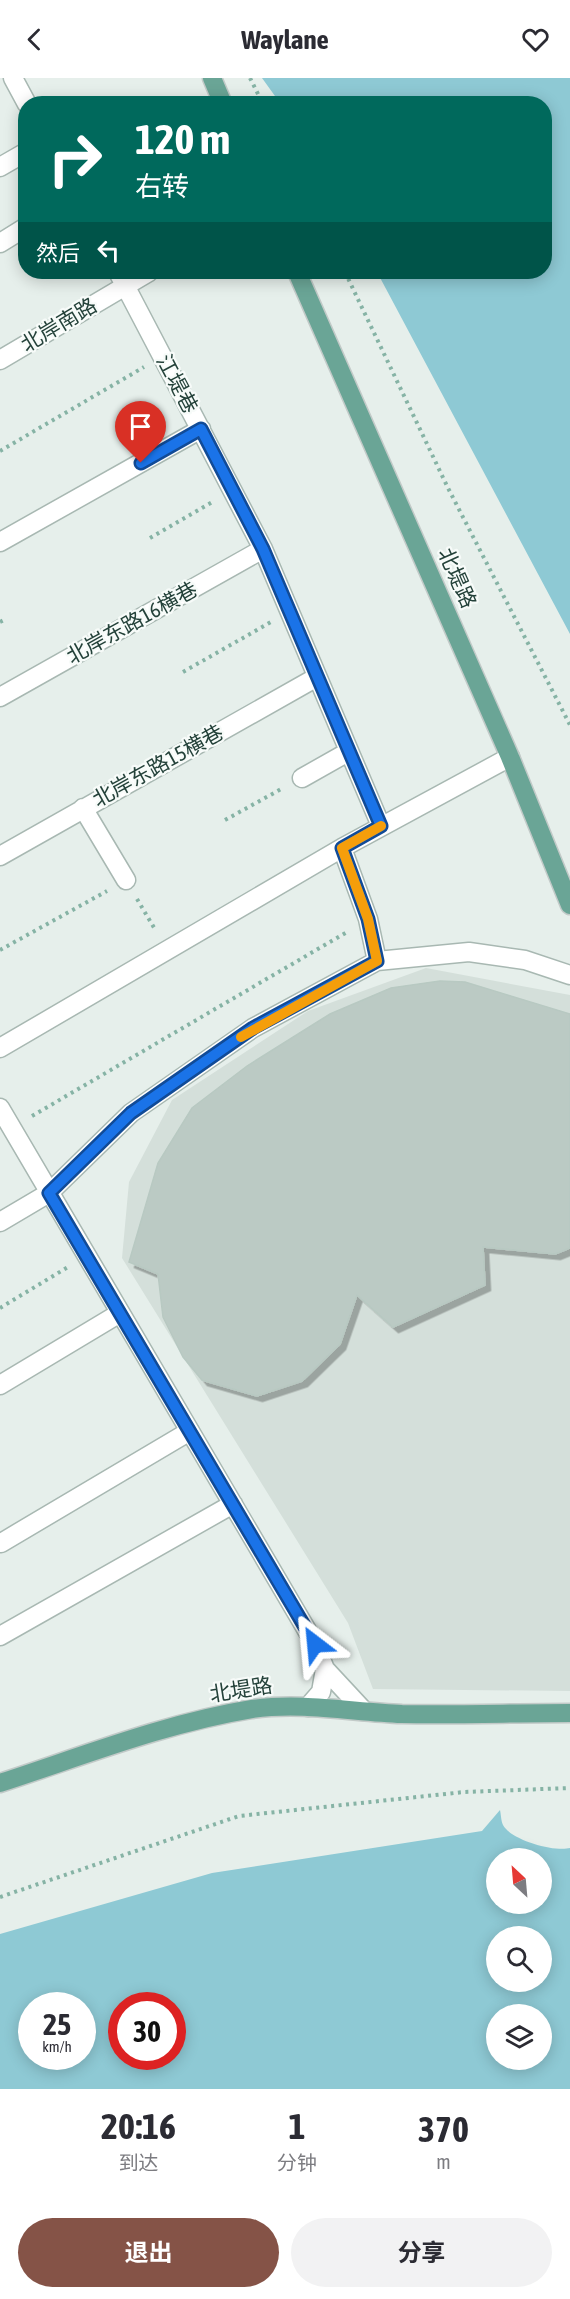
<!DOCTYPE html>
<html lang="zh">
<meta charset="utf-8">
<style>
:root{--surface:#fff;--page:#f2f2f3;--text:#2b2b33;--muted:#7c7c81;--accent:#855347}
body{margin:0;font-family:"Asap Condensed","Noto Sans SC",sans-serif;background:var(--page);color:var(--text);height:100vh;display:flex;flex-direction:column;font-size:22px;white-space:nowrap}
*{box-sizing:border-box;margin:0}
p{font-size:20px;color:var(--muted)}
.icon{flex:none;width:33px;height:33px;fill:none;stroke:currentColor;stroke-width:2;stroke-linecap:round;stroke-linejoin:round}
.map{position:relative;height:2011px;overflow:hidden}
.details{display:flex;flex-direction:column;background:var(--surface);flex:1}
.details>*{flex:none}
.top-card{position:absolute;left:18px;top:18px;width:534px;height:183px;border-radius:24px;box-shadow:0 3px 15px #0003;background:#00695c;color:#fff;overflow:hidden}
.needle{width:39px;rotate:334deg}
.tools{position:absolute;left:486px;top:1770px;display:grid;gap:12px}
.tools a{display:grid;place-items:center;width:66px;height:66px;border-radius:50%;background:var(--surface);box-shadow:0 3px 15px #0003;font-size:30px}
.speed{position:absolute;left:18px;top:1914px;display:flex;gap:12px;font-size:30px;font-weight:700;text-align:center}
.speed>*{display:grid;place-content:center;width:78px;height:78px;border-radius:50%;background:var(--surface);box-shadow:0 3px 15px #0003;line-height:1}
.speed small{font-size:15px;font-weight:400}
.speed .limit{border:9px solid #d22;background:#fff;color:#111}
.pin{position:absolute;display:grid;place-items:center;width:51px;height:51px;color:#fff;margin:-62px -26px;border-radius:50% 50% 50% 0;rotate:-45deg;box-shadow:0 0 6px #0007}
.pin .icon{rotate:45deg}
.me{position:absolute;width:66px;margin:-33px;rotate:331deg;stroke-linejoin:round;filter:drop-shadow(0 0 4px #0008)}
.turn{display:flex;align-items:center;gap:21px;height:126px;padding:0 18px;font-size:27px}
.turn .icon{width:78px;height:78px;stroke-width:2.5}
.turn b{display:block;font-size:42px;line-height:51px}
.then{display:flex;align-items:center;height:57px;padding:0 18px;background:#0003;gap:12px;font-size:22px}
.eta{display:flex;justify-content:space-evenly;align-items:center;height:102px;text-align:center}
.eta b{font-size:36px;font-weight:700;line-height:42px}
.button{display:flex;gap:12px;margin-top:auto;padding:12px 18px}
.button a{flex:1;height:69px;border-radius:36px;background:var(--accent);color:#fff;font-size:24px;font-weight:700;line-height:69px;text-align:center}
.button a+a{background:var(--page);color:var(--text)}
header{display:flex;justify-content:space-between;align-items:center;height:78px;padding:0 18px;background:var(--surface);font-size:27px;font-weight:700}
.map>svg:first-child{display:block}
</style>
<header><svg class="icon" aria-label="back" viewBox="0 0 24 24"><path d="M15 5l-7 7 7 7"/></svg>Waylane<svg class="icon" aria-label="heart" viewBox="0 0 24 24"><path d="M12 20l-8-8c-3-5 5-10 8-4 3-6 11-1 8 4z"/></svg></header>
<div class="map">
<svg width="570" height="2011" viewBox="0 0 570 2011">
<defs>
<filter id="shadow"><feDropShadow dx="5.5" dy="5.5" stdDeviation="0" flood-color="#0004"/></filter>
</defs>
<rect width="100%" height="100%" fill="#e6efeb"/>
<path fill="#d4dfda" d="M 426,890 L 570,917 L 570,1613 L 373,1611 L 348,1545 L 122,1180 L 129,1104 L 172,1022 L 308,933 Z"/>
<path fill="#8ec9d4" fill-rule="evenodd" d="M 262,0 L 570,0 L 570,556 L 377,194 L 544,194 L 544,26 L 280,25 Z
M 500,1732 C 501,1736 501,1743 503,1747 C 511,1762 554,1774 570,1770 L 570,2011 L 0,2011 L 0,1856 L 212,1795 L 482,1753 ZM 496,1780 L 542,1780 L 542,1826 L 496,1826 ZM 496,1858 L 542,1858 L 542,1904 L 496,1904 ZM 32,1928 L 82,1928 L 82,1978 L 32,1978 ZM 122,1928 L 172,1928 L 172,1978 L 122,1978 ZM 496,1936 L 542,1936 L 542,1982 L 496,1982 Z"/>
<path fill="#bbcac4" stroke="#b8c9c2" stroke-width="1.5" filter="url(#shadow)" d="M 440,903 L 465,904 L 570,936 L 570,1170 L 555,1176 L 483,1169 L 485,1207 L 393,1249 L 357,1217 L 340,1266 L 302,1303 L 257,1318 L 202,1302 L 183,1279 L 163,1239 L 158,1196 L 129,1184 L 158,1085 L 192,1030 L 247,988 L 330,936 L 391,910 Z"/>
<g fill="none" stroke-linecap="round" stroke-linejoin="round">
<defs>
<path id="minor" d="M 13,0 L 27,26
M 0,89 L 26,74
M 0,165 L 26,149
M 118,194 L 263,471 L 381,748
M 0,282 L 149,194
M 0,464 L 201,351
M 0,619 L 263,471
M 302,700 L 348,674
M 83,730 L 126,802
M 342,770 L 368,841 L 377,883
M 0,778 L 317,599
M 0,970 L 342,770 L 510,679
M 0,1030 L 315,1566 L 325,1591 L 321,1614 L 308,1629
M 0,1144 L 49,1115 L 131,1035 L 253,950 L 377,883 L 469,874 L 525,882 L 570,897
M 0,1307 L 120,1235
M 1,1465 L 190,1353
M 0,1558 L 233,1426
M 325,1591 L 364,1633"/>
<path id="major" d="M 212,0 L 223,26
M 297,194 L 510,679 L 570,827
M 0,1705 C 83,1678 166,1645 252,1631 C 302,1624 352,1634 402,1636 C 458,1637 514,1635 570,1635"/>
</defs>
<use href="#minor" stroke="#a8b8b2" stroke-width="21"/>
<use href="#major" stroke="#c2cac8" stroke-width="21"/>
<path stroke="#86b3a5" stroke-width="4" stroke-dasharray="3 4.5" stroke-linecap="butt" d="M 250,0 L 263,26
M 345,194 L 448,410 L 570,647
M 0,373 L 144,289
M 150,460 L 214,423
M 0,544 L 4,542
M 183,594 L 271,544
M 225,742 L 283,710
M 137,821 L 156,853
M 0,872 L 107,813
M 32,1038 L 347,854
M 0,1230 L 68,1189
M 0,1819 L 239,1738 L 464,1714 L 570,1710"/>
<use href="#minor" stroke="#fff" stroke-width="18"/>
<use href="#major" stroke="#6aa596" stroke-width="18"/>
</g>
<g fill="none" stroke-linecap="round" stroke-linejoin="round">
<defs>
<path id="route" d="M 141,385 L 201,351 L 263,471 L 381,748 L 342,770 L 368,841 L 377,883 L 253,950 L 131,1035 L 49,1115 L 315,1566"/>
</defs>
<use href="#route" stroke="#114b97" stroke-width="15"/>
<use href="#route" stroke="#1a73e8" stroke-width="10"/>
<path stroke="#f59e0b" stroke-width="10" d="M 241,959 L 377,883 L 368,841 L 342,770 L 381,748"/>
</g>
<g text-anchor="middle" stroke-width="4.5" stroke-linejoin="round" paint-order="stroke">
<g font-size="21" fill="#24423a" stroke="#f7fbf9">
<text transform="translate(59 247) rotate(-31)" y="7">北岸南路</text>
<text transform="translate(177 306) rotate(62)" y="7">江堤巷</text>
<text transform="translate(457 500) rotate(66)" y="7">北堤路</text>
<text transform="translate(132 545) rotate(-29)" y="7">北岸东路16横巷</text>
<text transform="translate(158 688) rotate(-29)" y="7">北岸东路15横巷</text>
<text transform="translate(241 1612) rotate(-9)" y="7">北堤路</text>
</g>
</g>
</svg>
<div class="tools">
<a><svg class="needle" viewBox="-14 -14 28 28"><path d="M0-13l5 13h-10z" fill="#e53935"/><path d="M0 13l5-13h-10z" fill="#7c7c81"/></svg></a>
<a><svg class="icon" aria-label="search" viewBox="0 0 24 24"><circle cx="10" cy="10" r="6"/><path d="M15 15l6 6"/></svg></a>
<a><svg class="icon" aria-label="layers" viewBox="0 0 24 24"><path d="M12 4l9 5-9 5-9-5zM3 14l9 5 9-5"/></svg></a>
</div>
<div class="speed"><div>25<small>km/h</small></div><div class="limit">30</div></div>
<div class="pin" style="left:141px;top:385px;background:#d93025"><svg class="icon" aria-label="arrive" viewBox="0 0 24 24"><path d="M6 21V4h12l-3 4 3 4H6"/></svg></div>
<svg class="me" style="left:315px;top:1566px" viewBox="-20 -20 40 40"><path d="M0-17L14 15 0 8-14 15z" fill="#1a73e8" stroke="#fff" stroke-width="4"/></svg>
<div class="top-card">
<div class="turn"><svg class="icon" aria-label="right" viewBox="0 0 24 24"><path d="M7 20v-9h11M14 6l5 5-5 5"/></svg><div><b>120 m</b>右转</div></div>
<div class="then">然后<svg class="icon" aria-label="left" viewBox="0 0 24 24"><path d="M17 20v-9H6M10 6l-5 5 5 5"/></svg></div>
</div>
</div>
<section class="details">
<div class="eta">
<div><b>20:16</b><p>到达</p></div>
<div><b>1</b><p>分钟</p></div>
<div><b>370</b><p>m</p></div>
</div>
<div class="button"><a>退出</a><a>分享</a></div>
</section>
